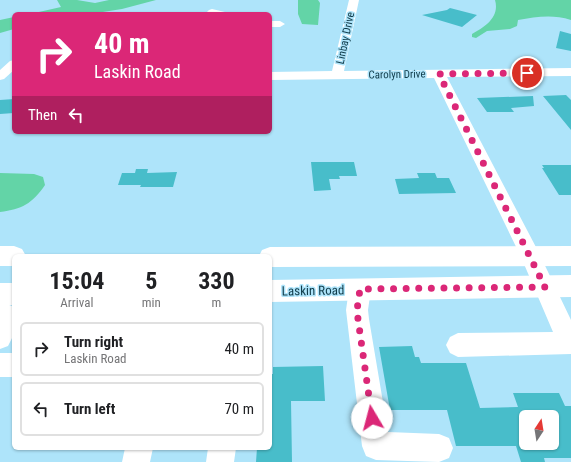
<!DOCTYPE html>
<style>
:root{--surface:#fff;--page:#f6f6f6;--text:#202124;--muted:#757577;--line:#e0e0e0}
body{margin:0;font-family:"Roboto Condensed",sans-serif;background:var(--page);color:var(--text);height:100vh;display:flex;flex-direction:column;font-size:15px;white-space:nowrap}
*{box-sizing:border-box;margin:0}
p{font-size:13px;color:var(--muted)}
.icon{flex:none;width:22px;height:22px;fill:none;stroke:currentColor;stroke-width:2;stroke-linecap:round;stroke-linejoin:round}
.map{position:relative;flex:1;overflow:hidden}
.sheet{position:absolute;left:12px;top:254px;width:260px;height:196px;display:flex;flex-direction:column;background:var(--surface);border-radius:6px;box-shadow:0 1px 3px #0004}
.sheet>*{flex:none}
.hud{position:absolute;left:12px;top:12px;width:260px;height:122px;border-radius:6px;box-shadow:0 1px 3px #0004;background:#db2777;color:#fff;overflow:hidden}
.needle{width:26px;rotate:12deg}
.fabs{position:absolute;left:519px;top:410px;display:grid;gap:8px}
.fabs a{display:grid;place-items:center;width:40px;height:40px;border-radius:6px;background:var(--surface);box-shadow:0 1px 3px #0004;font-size:20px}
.pin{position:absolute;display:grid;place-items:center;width:34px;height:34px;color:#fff;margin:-17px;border:2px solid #fff;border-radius:50%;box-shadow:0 1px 4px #0007}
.me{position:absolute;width:44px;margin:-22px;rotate:352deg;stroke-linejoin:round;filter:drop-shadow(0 0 3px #0008)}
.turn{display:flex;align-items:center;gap:14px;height:84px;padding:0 16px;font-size:18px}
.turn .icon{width:52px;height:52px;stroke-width:2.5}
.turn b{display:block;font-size:28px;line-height:34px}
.then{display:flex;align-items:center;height:38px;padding:0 16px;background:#0003;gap:8px;font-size:15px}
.eta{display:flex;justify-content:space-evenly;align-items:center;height:68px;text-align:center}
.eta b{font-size:24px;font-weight:700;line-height:28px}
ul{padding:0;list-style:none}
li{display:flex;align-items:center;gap:12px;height:54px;margin:0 8px 6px;padding:0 8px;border:2px solid var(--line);border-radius:6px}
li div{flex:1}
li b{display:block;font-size:15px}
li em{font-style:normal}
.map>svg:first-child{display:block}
</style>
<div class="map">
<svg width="571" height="462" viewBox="0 0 571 462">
<rect width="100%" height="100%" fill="#aee4fa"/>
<path fill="#63d4a7" d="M 57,0 L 77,0 L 95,3 L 109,0 L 156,0 L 122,9 L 90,14 L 30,14 L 61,7 Z
M 298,0 L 318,0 L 320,3 L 318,25 L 302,24 L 298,14 Z
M 495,0 L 571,0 L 571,20 C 552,14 536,17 518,20 L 517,26 L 510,29 L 487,31 L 476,38 L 472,37 L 472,34 C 485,27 500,17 495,0 Z
M 14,17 L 14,29 L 0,33 L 0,20 Z
M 0,173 L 34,174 L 43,177 L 45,185 C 32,204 22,209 0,212 Z"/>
<path fill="#48bdca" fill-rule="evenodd" d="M 450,8 L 477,15 L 462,27 L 422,15 L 447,10 Z
M 560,31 L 571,34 L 571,51 L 556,48 Z
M 566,95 L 571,100 L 571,130 L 543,96 Z
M 533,96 L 534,106 L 511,108 L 514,112 L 487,112 L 477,98 Z
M 14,99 L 14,113 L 0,114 L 0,100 Z
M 311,162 L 354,162 L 357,176 L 339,176 L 340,179 L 329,179 L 331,190 L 314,191 Z
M 542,165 L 571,165 L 571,195 L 559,195 L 542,168 L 544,168 Z
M 136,169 L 148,169 L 147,173 L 177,172 L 173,187 L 140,187 L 141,185 L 118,185 L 122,173 L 135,173 Z
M 417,173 L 435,173 L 437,178 L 449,178 L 456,193 L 399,194 L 395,179 L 419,178 Z
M 412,346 L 415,357 L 419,357 L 421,363 L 466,363 L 480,408 L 518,407 L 513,393 L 559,393 L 565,406 L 571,406 L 571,458 L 544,458 L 545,462 L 521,462 L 516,446 L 456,446 L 447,410 L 390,410 L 379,347 ZM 526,417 L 552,417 L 552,443 L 526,443 Z
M 323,366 L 325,401 L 291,401 L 292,462 L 256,462 L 257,448 L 270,448 L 270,374 L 273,374 L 273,367 Z"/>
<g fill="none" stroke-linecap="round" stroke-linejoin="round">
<path fill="#fff" fill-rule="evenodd" d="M 349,0 L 359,0 L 344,71 L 571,68 L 571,76 L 447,77 L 538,251 L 571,320 L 571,354 L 458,357 L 450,353 L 446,345 L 450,337 L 458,333 L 553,332 L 521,257 L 434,78 L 270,80 L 270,72 L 332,71 Z
M 212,9 L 225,12 L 226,14 L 208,14 L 207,12 L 209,10 Z
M 270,21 L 280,21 L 285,24 L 280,27 L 270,27 Z
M 14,60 L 14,70 L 4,79 L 0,80 L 0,70 L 10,61 Z
M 360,280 L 368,282 L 371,289 L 368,310 L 369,319 L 388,432 L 439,434 L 449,438 L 453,448 L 449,458 L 439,462 L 376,460 L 366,456 L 362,446 L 346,310 L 349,289 L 352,282 Z
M 0,301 L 14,307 L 14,334 L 8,346 L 0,349 Z
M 0,353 L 14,353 L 14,377 L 0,377 Z
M 125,448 L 153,448 L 150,462 L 122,462 Z
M 208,448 L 236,448 L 234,462 L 206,462 Z"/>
<path fill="#fff" fill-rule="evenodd" d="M 0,246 L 14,246 L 22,249 L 26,256 L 14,256 L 14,266 L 0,266 Z
M 571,246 L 571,266 L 270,267 L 270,256 L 259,256 L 262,250 L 270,247 Z
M 571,275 L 571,297 L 270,302 L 270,280 Z
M 0,283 L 14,283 L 14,305 L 0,305 Z"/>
</g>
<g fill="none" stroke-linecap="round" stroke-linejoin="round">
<path stroke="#db2777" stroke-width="7" stroke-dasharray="0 12.6" d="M 372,418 L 358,319 L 357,310 L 360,289 L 545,287 L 439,74 L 527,73"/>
</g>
<g text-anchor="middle" stroke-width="3" stroke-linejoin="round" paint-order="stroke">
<g font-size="11" fill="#103b49" stroke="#aee4fa">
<text transform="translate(345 38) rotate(-78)" y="4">Linbay Drive</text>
<text transform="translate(397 74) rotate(-1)" y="4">Carolyn Drive</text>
</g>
<g font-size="13" fill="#103b49" stroke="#aee4fa">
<text transform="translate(313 290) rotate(-1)" y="5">Laskin Road</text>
</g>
</g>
</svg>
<div class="fabs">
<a><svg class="needle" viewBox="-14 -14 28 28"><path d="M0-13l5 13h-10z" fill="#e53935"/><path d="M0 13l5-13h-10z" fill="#757577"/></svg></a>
</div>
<div class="pin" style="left:527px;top:73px;background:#d93025"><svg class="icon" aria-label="arrive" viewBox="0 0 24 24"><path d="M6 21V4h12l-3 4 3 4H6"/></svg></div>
<svg class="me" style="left:372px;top:418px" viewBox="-20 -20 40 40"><circle r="19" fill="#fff"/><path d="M0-13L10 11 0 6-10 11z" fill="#db2777"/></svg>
<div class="hud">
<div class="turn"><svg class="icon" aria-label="right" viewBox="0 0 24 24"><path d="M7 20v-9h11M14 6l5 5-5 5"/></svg><div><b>40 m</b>Laskin Road</div></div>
<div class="then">Then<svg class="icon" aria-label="left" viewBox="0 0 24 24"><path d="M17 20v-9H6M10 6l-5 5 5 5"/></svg></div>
</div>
<section class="sheet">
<div class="eta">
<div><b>15:04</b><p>Arrival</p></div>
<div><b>5</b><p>min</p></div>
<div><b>330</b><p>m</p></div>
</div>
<ul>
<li><svg class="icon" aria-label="right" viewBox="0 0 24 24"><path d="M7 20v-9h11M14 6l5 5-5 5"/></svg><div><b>Turn right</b><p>Laskin Road</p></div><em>40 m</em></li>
<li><svg class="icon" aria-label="left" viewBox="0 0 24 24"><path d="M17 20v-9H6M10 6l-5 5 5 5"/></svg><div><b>Turn left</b></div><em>70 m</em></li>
</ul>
</section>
</div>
